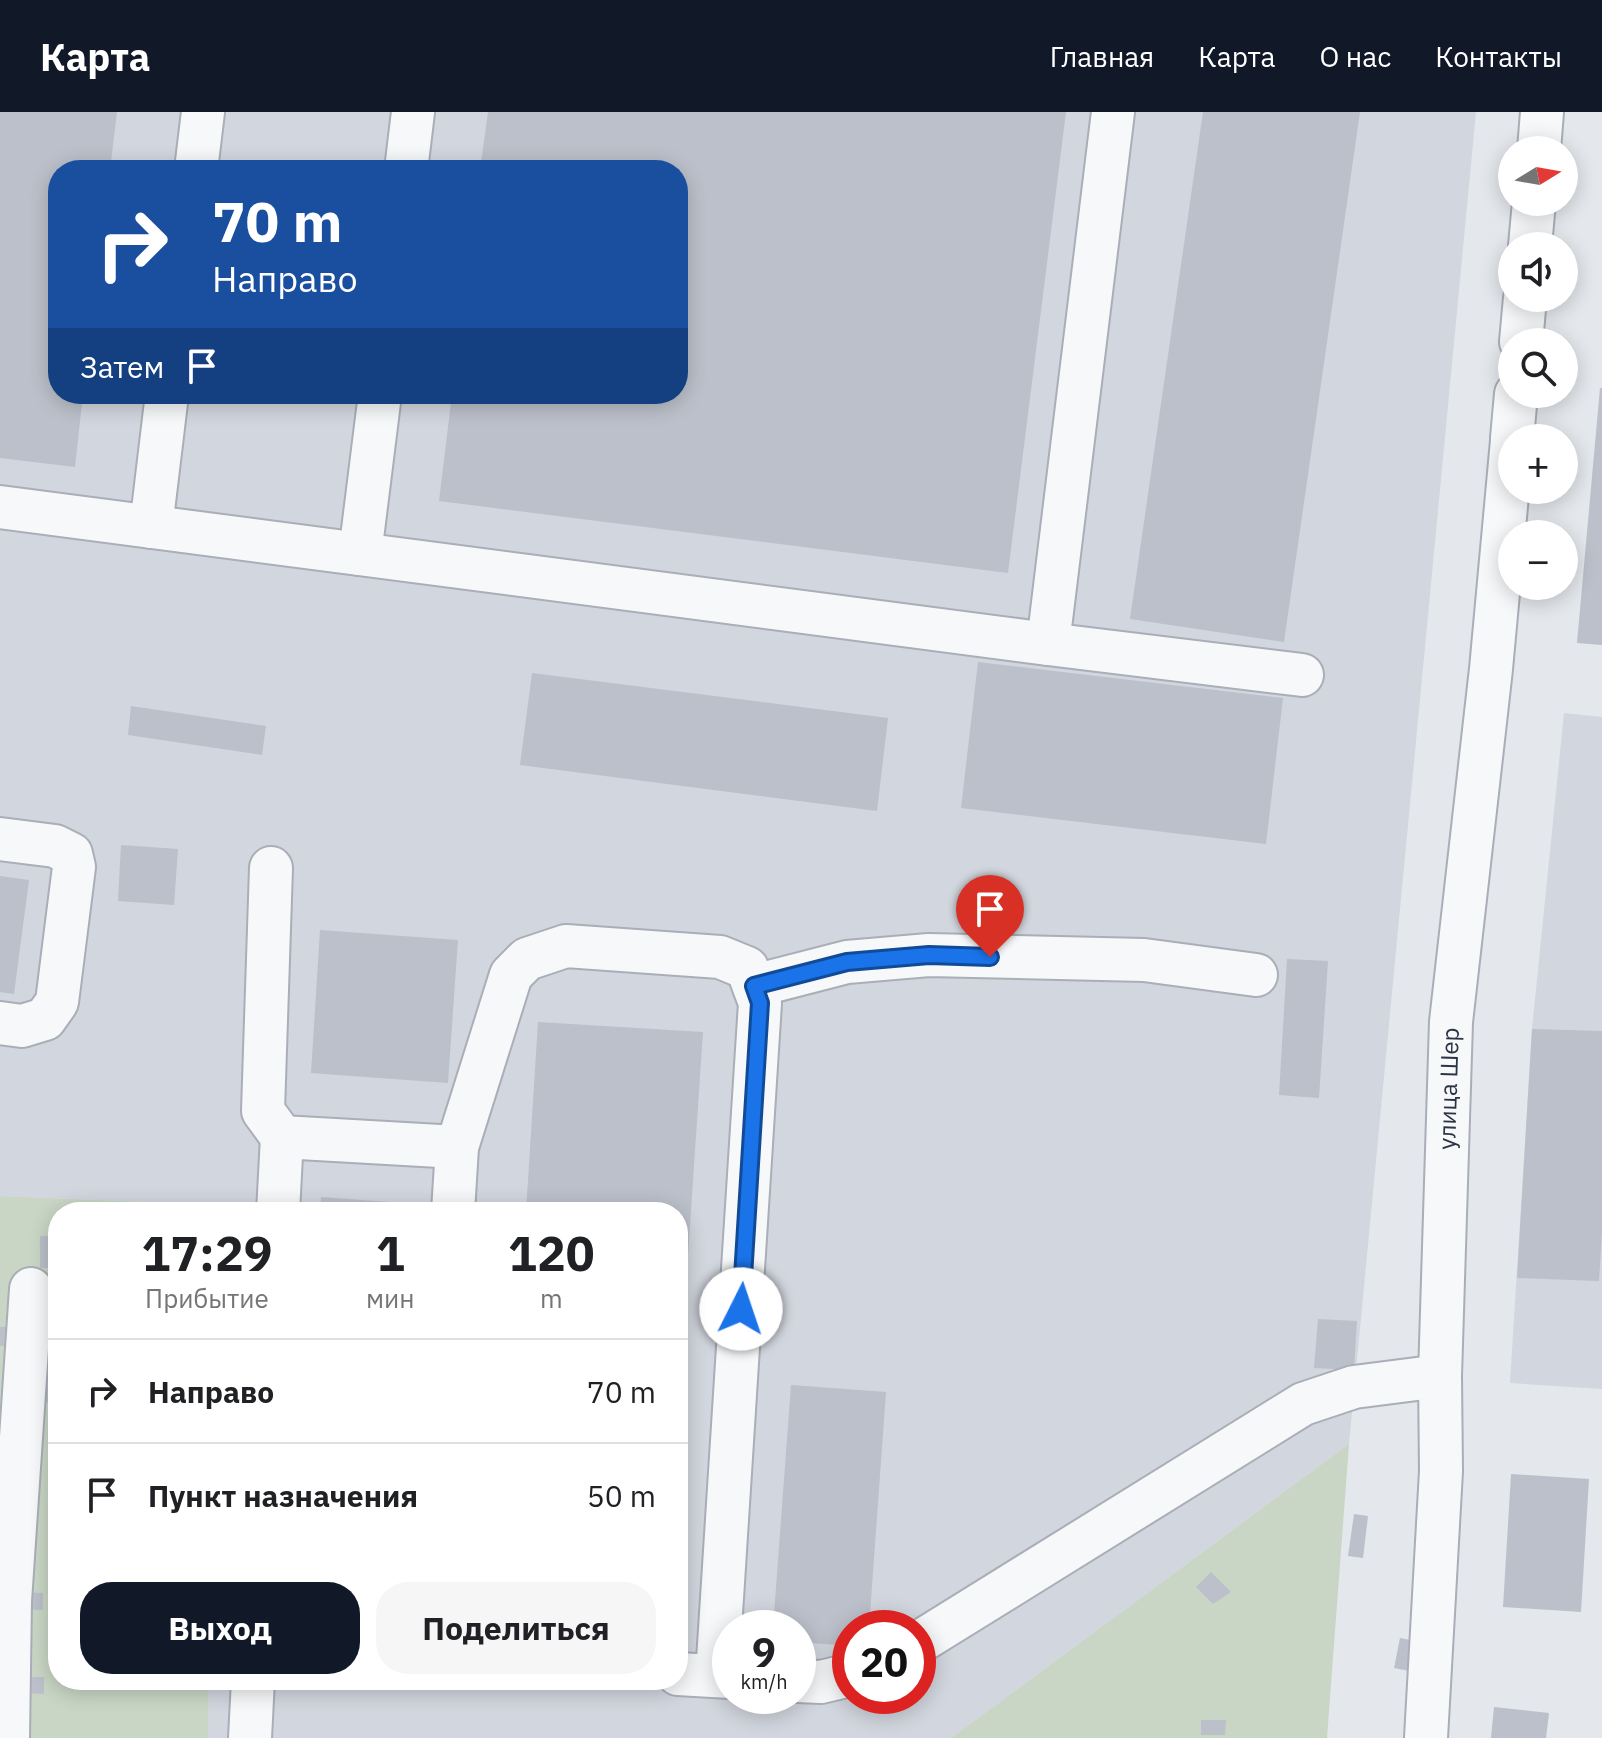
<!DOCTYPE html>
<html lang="ru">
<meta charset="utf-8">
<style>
:root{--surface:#fff;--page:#f6f6f6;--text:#202124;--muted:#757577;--line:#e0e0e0;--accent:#111827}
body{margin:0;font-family:"IBM Plex Sans",sans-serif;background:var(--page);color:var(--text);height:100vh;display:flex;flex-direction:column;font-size:30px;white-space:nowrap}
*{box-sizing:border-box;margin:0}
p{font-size:26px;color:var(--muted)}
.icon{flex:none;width:44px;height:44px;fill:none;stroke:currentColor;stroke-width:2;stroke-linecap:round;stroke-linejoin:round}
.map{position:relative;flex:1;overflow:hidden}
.sheet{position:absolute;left:48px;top:1090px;width:640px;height:488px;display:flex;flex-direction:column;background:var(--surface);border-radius:32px;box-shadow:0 4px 20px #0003}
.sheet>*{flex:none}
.banner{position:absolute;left:48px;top:48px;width:640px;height:244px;border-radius:32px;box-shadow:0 4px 20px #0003;background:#1a4fa0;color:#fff;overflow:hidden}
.needle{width:52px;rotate:79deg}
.buttons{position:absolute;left:1498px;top:24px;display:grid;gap:16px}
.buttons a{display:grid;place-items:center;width:80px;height:80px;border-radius:50%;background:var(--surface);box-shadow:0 4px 20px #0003;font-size:40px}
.speed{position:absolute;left:712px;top:1498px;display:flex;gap:16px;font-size:40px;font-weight:700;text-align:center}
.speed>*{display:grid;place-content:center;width:104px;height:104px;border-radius:50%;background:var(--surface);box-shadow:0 4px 20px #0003;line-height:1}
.speed small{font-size:20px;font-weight:400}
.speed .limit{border:12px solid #d22;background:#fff;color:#111}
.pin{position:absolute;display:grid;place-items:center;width:68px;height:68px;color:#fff;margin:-82px -34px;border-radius:50% 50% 50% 0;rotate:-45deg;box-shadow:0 0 8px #0007}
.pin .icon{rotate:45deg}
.me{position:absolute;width:88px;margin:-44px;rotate:4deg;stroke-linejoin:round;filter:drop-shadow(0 0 6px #0008)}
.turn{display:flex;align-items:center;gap:28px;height:168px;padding:0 32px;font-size:36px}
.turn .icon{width:104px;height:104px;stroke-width:2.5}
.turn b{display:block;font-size:56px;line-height:68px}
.then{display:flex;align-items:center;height:76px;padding:0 32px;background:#0003;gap:16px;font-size:30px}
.eta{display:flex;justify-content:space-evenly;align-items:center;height:136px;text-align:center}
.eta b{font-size:48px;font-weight:700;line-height:56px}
.action{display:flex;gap:16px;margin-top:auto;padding:16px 32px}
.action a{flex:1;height:92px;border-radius:32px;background:var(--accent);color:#fff;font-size:32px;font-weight:700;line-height:92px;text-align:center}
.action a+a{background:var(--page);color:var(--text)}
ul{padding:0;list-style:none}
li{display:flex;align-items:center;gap:24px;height:104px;padding:0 32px;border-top:2px solid var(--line)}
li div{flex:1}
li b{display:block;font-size:30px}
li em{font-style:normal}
header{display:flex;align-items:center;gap:48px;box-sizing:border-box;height:112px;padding:0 40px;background:var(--accent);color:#fff}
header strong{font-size:38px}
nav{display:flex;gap:44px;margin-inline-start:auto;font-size:28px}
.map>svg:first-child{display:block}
</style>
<header>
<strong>Карта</strong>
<nav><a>Главная</a><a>Карта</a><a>О нас</a><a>Контакты</a></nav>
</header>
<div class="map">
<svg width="1602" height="1626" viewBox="0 0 1602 1626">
<rect width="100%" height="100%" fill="#e4e7ec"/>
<path fill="#d2d6de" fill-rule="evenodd" d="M 0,0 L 1476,0 L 1349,1332 L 951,1626 L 208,1626 L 209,1568 L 678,1568 L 678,1100 L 220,1100 L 219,1093 L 0,1084 ZM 58,58 L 678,58 L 678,282 L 58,282 ZM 730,1516 L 798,1516 L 798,1584 L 730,1584 ZM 850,1516 L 918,1516 L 918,1584 L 850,1584 Z
M 1564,601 L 1602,605 L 1602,1277 L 1510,1271 L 1532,917 Z"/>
<path fill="#c9d6c5" d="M 0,1084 L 220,1093 L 220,1100 L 58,1100 L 58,1568 L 209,1568 L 208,1626 L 0,1626 Z
M 1349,1332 L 1327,1626 L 951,1626 Z"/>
<path fill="#bbc0ca" d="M 0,0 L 117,0 L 110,58 L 58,58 L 58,282 L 83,282 L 75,355 L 0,346 Z
M 488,0 L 1066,0 L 1008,461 L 439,389 L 452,282 L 678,282 L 678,58 L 480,58 Z
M 1203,0 L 1360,0 L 1284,530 L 1130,507 Z
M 1600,276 L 1602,276 L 1602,533 L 1577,531 Z
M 978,550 L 1283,586 L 1266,732 L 961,696 Z
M 532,561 L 888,606 L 877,699 L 520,653 Z
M 131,594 L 266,614 L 262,643 L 128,623 Z
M 121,733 L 178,737 L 174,793 L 118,789 Z
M 0,764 L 29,768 L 14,882 L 0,880 Z
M 320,818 L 458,828 L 448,971 L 311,961 Z
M 1287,847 L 1328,849 L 1319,986 L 1279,983 Z
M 538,910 L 703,920 L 680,1262 L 678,1262 L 678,1100 L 526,1100 Z
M 1532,917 L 1602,919 L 1602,1120 L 1599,1169 L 1517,1166 Z
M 321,1085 L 417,1092 L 416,1100 L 320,1100 Z
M 40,1124 L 56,1124 L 56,1156 L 40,1156 Z
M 1318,1207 L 1357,1209 L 1354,1258 L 1314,1256 Z
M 14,1214 L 15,1234 L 0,1234 L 0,1215 Z
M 791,1273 L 886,1280 L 869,1516 L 850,1516 L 850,1534 L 798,1530 L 798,1516 L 773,1516 Z
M 53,1274 L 53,1291 L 35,1291 L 35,1275 Z
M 1511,1362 L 1589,1367 L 1581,1500 L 1503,1495 Z
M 1354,1402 L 1368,1404 L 1363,1446 L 1348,1444 Z
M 1211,1460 L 1231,1480 L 1213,1492 L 1196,1475 Z
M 23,1480 L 43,1481 L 43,1498 L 22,1497 Z
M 1400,1526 L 1425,1531 L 1419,1561 L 1394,1556 Z
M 22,1565 L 44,1565 L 44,1582 L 22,1581 Z
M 1494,1595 L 1549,1601 L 1546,1626 L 1491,1626 Z
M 1201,1608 L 1226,1608 L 1225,1623 L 1201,1623 Z"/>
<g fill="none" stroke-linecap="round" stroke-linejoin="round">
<defs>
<g id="minor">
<path d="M 1113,0 L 1048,532 L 1302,563"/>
<path d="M 1539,38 L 1542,0"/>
<path d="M 196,58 L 203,0"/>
<path d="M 406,58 L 413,0"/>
<path d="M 1530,134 L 1534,90"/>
<path d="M 1521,230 L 1525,186"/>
<path d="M 1512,326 L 1516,282"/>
<path d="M 0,395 L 1048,532"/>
<path d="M 151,415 L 167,282"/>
<path d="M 360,442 L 380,282"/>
<path d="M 0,727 L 55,734 L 71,742 L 74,755 L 57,890 L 45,907 L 22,914 L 0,911"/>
<path d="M 271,756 L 263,999 L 282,1025 L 457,1035"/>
<path d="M 754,874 L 847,850 L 929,843 L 1144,848 L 1256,863"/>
<path d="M 278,1100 L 282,1025"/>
<path d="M 453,1100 L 457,1035 L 511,863 L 527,847 L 566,834 L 720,845 L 747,856 L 760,891 L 717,1564"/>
<path d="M 918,1531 L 1303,1292 L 1354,1275 L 1440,1264"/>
<path d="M 678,1562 L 730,1565"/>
<path d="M 798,1569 L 821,1570 L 850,1563"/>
<path d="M 8,1626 L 10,1489 L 31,1177"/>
<path d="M 250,1626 L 253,1568"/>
<path id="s1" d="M 1426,1626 L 1441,1359 L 1440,1264 L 1451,910 L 1491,557 L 1512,329"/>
</g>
</defs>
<use href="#minor" stroke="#a9aeb7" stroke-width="46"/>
<use href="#minor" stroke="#f7f8fa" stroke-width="42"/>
</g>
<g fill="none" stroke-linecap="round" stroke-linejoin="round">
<defs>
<path id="route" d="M 741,1197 L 760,891 L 754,874 L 847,850 L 929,843 L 990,845"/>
</defs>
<use href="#route" stroke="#114b97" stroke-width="20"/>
<use href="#route" stroke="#1a73e8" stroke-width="14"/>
</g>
<g text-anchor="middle" stroke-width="6" stroke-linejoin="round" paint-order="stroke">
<g font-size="24" fill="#2b3445" stroke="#f4f6f9">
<text dy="8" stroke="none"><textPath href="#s1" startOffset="650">улица Шер</textPath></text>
</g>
</g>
</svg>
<div class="buttons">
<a><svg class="needle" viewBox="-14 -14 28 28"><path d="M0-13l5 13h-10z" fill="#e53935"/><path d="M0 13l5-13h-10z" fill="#757577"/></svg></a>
<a><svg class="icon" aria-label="sound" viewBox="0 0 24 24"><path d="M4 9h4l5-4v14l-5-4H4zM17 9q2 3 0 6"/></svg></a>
<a><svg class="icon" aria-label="search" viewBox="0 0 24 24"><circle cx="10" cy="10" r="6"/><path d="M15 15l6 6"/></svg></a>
<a>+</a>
<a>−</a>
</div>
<div class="speed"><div>9<small>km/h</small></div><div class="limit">20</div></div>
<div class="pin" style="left:990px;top:845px;background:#d93025"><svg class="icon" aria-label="arrive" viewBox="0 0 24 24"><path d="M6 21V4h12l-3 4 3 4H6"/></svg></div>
<svg class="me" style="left:741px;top:1197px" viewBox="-20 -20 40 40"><circle r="19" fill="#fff"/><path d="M0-13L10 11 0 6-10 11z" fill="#1a73e8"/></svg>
<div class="banner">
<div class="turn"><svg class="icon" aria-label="right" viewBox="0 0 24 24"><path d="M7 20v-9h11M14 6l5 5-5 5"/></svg><div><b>70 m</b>Направо</div></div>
<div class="then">Затем<svg class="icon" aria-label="arrive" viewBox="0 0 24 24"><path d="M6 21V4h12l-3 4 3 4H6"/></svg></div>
</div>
<section class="sheet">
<div class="eta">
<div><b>17:29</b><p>Прибытие</p></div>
<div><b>1</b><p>мин</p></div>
<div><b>120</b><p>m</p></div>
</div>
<ul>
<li><svg class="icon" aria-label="right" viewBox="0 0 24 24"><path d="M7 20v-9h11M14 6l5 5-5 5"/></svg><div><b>Направо</b></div><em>70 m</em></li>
<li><svg class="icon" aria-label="arrive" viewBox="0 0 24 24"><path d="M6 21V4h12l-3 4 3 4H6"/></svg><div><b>Пункт назначения</b></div><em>50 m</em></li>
</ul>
<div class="action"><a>Выход</a><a>Поделиться</a></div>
</section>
</div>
